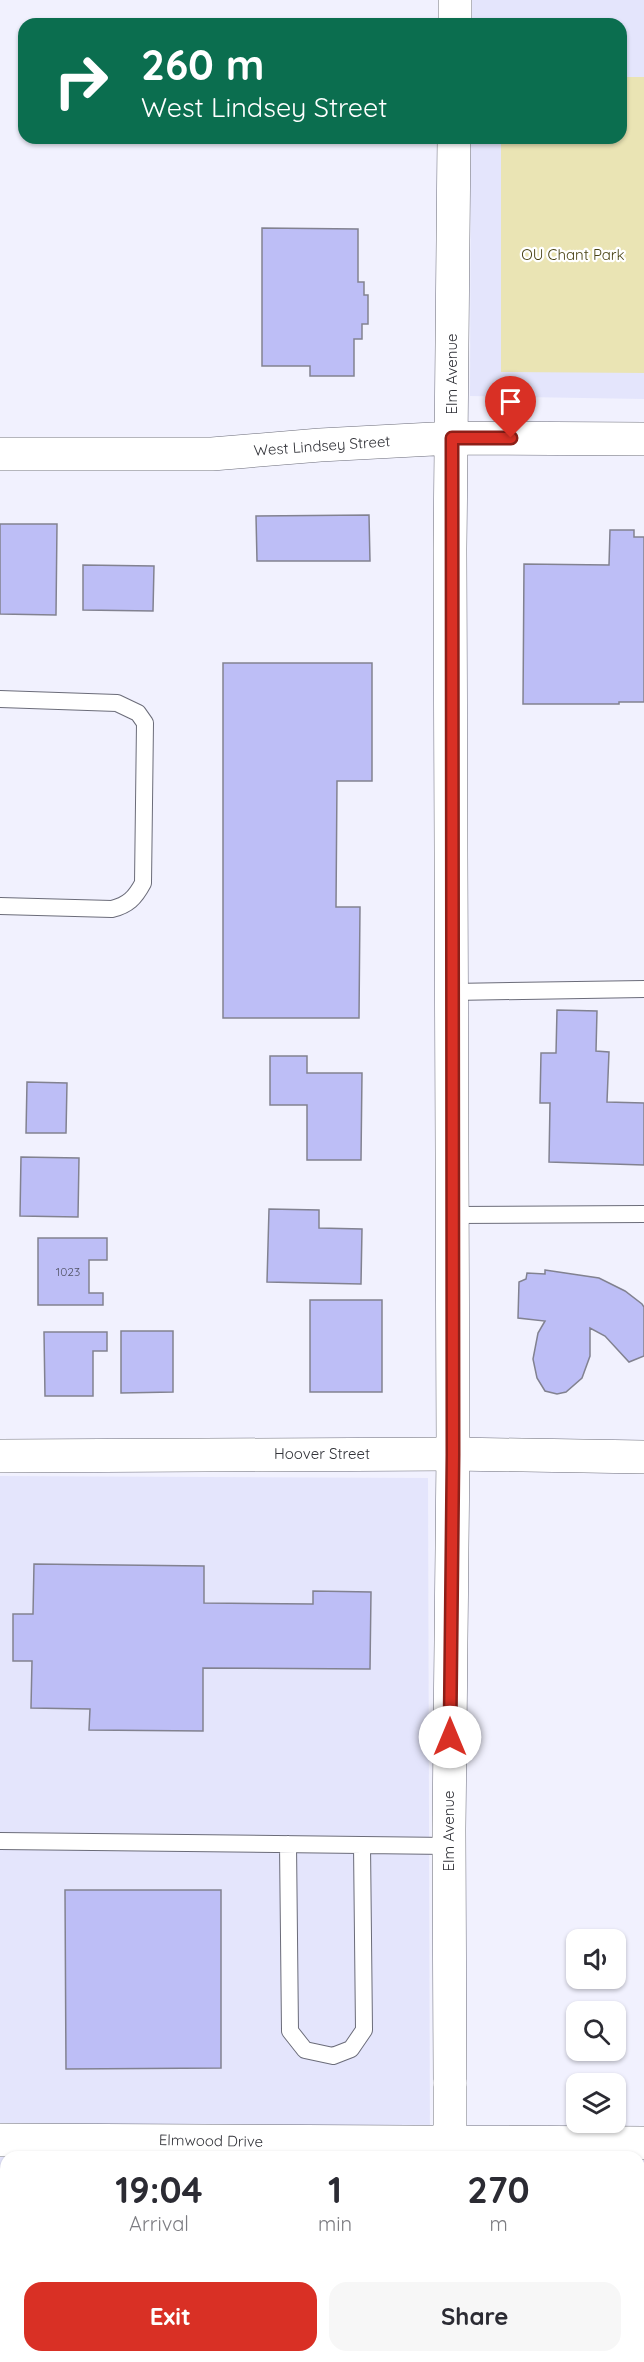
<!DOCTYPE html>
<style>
:root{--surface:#fff;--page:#f7f7f7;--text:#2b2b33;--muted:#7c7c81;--accent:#d93025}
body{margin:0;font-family:Quicksand,sans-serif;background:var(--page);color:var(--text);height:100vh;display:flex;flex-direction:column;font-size:22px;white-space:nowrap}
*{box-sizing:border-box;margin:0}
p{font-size:20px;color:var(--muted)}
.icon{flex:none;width:33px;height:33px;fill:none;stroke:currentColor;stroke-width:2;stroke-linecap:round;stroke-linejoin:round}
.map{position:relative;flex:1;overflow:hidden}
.side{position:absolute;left:0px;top:2151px;width:645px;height:212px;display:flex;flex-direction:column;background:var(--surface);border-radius:18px 18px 0 0;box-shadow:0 2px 4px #0004}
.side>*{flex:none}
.guide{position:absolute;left:18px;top:18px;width:609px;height:126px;border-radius:18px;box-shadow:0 2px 4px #0004;background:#0b6e4f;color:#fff;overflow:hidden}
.buttons{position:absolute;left:566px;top:1929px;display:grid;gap:12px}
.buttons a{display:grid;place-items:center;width:60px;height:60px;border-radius:12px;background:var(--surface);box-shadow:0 2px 4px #0004;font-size:30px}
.pin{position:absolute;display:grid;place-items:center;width:51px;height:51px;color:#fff;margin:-62px -26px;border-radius:50% 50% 50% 0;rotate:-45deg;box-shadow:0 0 6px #0007}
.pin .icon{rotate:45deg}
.me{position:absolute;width:66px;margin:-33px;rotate:0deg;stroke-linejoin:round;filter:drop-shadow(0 0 4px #0008)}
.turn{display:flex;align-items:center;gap:21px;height:126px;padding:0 24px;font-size:27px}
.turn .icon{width:78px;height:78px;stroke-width:2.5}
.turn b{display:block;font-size:42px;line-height:51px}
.eta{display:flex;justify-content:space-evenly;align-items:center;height:102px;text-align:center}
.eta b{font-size:36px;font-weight:800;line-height:42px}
.button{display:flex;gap:12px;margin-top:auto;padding:12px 24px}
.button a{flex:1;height:69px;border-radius:18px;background:var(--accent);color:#fff;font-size:24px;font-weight:800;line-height:69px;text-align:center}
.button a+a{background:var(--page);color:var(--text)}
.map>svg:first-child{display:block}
</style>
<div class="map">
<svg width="644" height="2362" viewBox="0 0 644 2362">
<rect width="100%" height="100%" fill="#f1f1fe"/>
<path fill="#e4e5fc" d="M 472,0 L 644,0 L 644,399 L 470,396 L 471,138 L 621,138 L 621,24 L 472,24 Z
M 0,1476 L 428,1478 L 430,2157 L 6,2157 L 6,2356 L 639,2356 L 639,2159 L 644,2159 L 644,2362 L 0,2362 Z"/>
<path fill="#eae4b4" d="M 621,77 L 644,77 L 644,373 L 501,372 L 501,138 L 621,138 Z"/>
<path fill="#bdbef6" stroke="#828290" stroke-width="1.5" d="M 262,228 L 358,229 L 358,282 L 364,282 L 364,295 L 368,295 L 368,324 L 362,324 L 362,339 L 354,339 L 354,376 L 310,376 L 310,366 L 262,366 Z
M 369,515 L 370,561 L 257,561 L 256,516 Z
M 0,524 L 57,524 L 56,615 L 0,614 Z
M 610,530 L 634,530 L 634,537 L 644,537 L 644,702 L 619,702 L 619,704 L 523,704 L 524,564 L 609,565 Z
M 83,565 L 154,566 L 153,611 L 83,610 Z
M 223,663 L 372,663 L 372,781 L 337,781 L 336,907 L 360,907 L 359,1018 L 223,1018 Z
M 557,1010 L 597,1011 L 596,1051 L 609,1052 L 607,1102 L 644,1103 L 644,1165 L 549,1162 L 550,1103 L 540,1103 L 541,1053 L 556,1053 Z
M 270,1056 L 307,1056 L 307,1073 L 362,1073 L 361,1160 L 307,1160 L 307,1105 L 270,1105 Z
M 27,1082 L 67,1083 L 66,1133 L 26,1133 Z
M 21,1157 L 79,1158 L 78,1217 L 20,1216 Z
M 269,1209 L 319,1210 L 319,1228 L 362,1229 L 361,1284 L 267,1282 Z
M 38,1238 L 107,1238 L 107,1260 L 89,1260 L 89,1293 L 103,1293 L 103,1305 L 38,1305 Z
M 545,1270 L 599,1278 L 625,1291 L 642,1304 L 644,1307 L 644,1356 L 629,1362 L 605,1336 L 590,1328 L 590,1356 L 582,1378 L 566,1392 L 557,1394 L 545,1391 L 537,1378 L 533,1359 L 538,1333 L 545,1321 L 518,1318 L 519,1282 L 526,1279 L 527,1273 L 545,1274 Z
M 310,1300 L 382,1300 L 382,1392 L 310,1392 Z
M 121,1331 L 173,1331 L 173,1392 L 121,1393 Z
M 44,1332 L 107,1332 L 107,1351 L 93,1351 L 93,1396 L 45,1396 Z
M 34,1564 L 204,1566 L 204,1603 L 313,1604 L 313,1591 L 371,1592 L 370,1669 L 203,1668 L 203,1731 L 89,1730 L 90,1709 L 31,1708 L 32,1661 L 13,1661 L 13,1614 L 33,1614 Z
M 65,1890 L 221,1890 L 221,2068 L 66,2069 Z
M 639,2273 L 644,2282 L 644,2362 L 496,2362 L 493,2356 L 639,2356 Z"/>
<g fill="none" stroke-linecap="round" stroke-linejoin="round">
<defs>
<path id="service" d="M 0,699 L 117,703 L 138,713 L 145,723 L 143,883 C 135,898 128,905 112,909 L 0,906
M 452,992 L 644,989
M 453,1215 L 644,1214
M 0,1841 L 449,1846
M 288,1844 L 290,2031 L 305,2050 L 333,2056 L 351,2049 L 364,2030 L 362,1845"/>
<path id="minor" d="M 0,1456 L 453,1454 L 644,1457
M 0,2140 L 644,2143
M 450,2157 L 450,2083
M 449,2362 L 449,2356"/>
<path id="tertiary" d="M 455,24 L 455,0
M 0,454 L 212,454 L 320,445 L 452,438 L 644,439
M 450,2083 L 449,1829 L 453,1454 L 450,550 L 454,138"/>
</defs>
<use href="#service" stroke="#6b6c79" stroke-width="18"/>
<use href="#minor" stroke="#6b6c79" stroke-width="34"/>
<use href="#tertiary" stroke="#6b6c79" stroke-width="34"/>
<use href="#service" stroke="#fff" stroke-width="16"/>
<use href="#minor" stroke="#fff" stroke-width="33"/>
<use href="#tertiary" stroke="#fff" stroke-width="33"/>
</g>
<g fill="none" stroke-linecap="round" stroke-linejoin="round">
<defs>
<path id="route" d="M 450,1737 L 453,1454 L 452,438 L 511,438"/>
</defs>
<use href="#route" stroke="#8d1f18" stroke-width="15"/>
<use href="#route" stroke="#d93025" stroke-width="10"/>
</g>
<g text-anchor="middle" stroke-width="4.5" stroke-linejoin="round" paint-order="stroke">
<g font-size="12" fill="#545568">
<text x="68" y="1276">1023</text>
</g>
<g font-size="15" fill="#484213" stroke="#fff">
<text x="573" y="260">OU Chant Park</text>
</g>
<g font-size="15" fill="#313238" stroke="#fff">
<text transform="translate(452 374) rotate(-90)" y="5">Elm Avenue</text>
<text transform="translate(322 446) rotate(-4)" y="5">West Lindsey Street</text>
<text x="322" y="1459">Hoover Street</text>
<text transform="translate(449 1831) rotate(-90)" y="5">Elm Avenue</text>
<text transform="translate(211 2141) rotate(1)" y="5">Elmwood Drive</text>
</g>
</g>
</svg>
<div class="buttons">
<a><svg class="icon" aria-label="sound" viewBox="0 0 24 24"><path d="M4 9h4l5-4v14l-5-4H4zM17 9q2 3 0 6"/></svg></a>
<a><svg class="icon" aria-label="search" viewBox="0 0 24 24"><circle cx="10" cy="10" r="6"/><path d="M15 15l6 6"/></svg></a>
<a><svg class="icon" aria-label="layers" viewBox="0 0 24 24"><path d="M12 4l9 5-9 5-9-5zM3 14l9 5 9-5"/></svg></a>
</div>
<div class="pin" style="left:511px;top:438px;background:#d93025"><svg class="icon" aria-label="arrive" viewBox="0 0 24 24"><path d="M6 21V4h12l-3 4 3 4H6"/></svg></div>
<svg class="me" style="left:450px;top:1737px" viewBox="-20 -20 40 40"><circle r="19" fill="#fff"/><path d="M0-13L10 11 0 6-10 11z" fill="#d93025"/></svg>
<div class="guide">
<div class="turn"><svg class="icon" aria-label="right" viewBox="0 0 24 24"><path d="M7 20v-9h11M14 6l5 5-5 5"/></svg><div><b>260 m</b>West Lindsey Street</div></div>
</div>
<section class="side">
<div class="eta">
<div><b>19:04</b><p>Arrival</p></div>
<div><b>1</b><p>min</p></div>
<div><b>270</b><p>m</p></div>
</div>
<div class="button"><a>Exit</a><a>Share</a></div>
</section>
</div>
